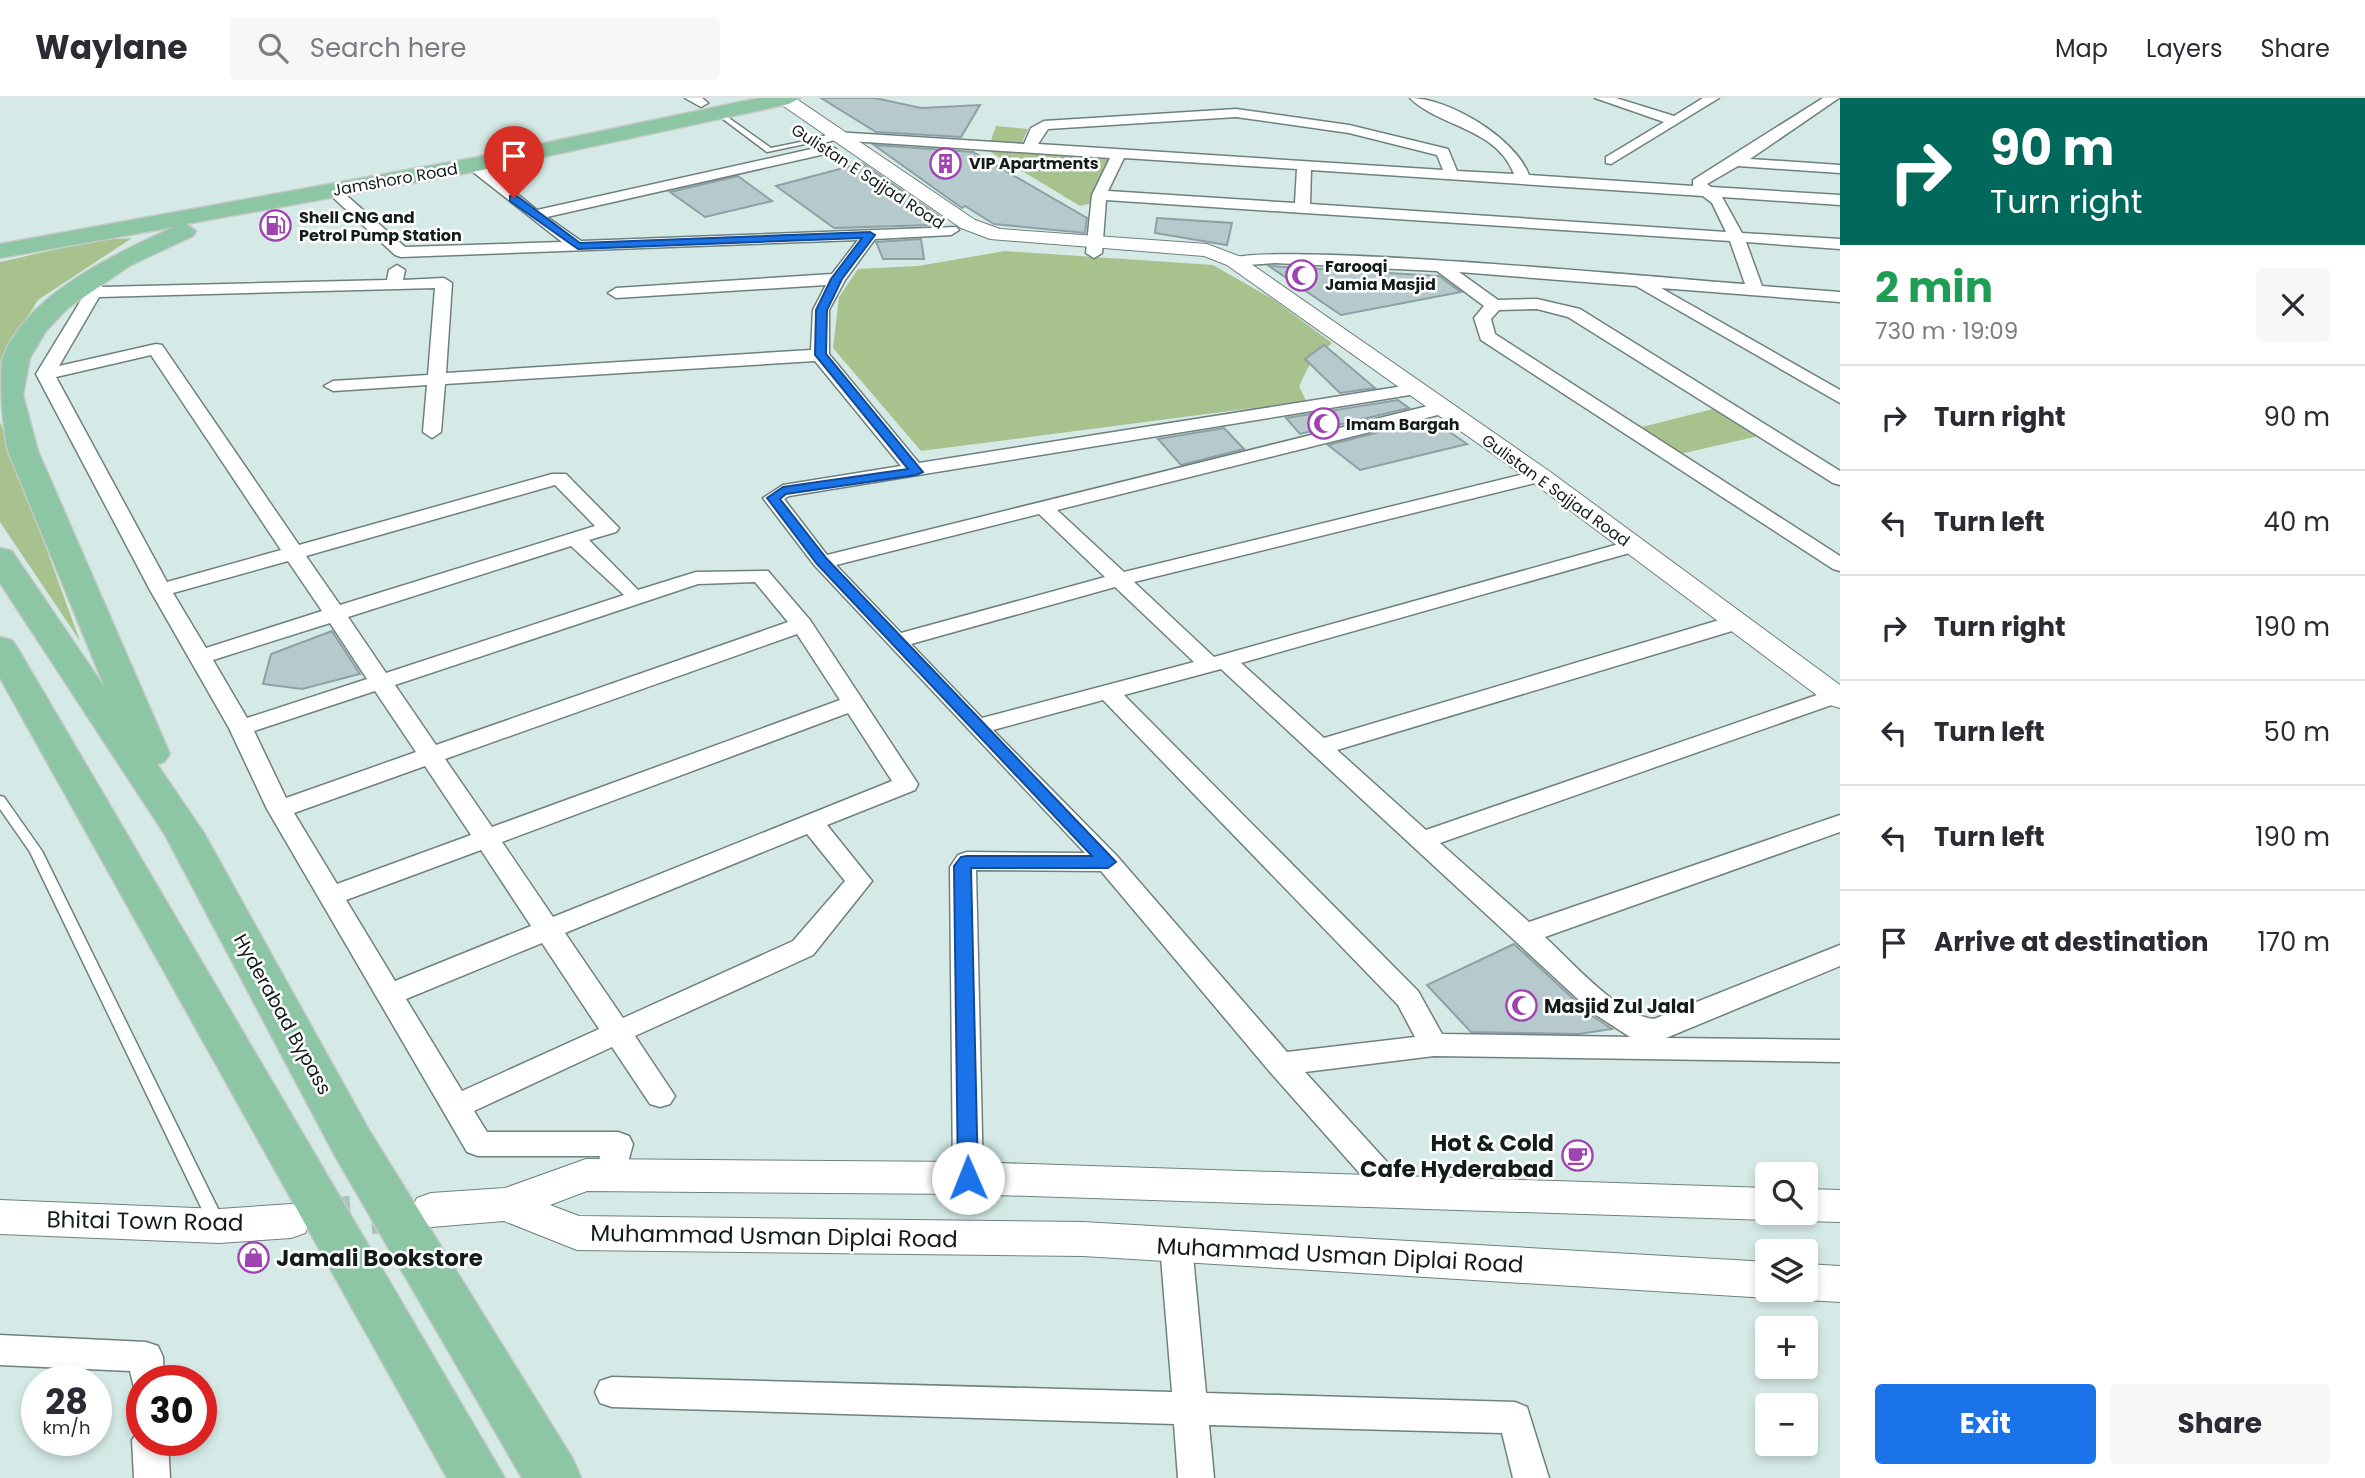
<!DOCTYPE html>
<meta charset="utf-8">
<style>
:root{--surface:#fff;--page:#f7f7f7;--text:#2b2b33;--muted:#7c7c81;--line:#e1e1e2;--accent:#1a73e8}
body{margin:0;font-family:Poppins,sans-serif;background:var(--page);color:var(--text);height:100vh;display:flex;flex-direction:column;font-size:26px;white-space:nowrap}
*{box-sizing:border-box;margin:0}
p{font-size:23px;color:var(--muted)}
.icon{flex:none;width:38px;height:38px;fill:none;stroke:currentColor;stroke-width:2;stroke-linecap:round;stroke-linejoin:round}
.map{position:relative;flex:1;overflow:hidden}
.side{display:flex;flex-direction:column;background:var(--surface);width:525px}
.side>*{flex:none}
.banner{background:#00695c;color:#fff;overflow:hidden}
.controls{position:absolute;left:1755px;top:1064px;display:grid;gap:14px}
.controls a{display:grid;place-items:center;width:63px;height:63px;border-radius:7px;background:var(--surface);box-shadow:0 4px 10px #0003;font-size:35px}
.speed{position:absolute;left:21px;top:1267px;display:flex;gap:14px;font-size:35px;font-weight:700;text-align:center}
.speed>*{display:grid;place-content:center;width:91px;height:91px;border-radius:50%;background:var(--surface);box-shadow:0 4px 10px #0003;line-height:1}
.speed small{font-size:18px;font-weight:400}
.speed .limit{border:10px solid #d22;background:#fff;color:#111}
.pin{position:absolute;display:grid;place-items:center;width:60px;height:60px;color:#fff;margin:-72px -30px;border-radius:50% 50% 50% 0;rotate:-45deg;box-shadow:0 0 7px #0007}
.pin .icon{rotate:45deg}
.me{position:absolute;width:77px;margin:-38px;rotate:359deg;stroke-linejoin:round;filter:drop-shadow(0 0 5px #0008)}
.turn{display:flex;align-items:center;gap:24px;height:147px;padding:0 35px;font-size:32px}
.turn .icon{width:91px;height:91px;stroke-width:2.5}
.turn b{display:block;font-size:49px;line-height:60px}
.round{display:grid;place-items:center;flex:none;width:74px;height:74px;border-radius:7px;background:var(--page)}
.summary{display:flex;align-items:center;justify-content:space-between;height:119px;padding:0 35px}
h1{font-size:42px;font-weight:700;line-height:52px;color:#1e9e55}
.action{display:flex;gap:14px;margin-top:auto;padding:14px 35px}
.action a{flex:1;height:80px;border-radius:7px;background:var(--accent);color:#fff;font-size:28px;font-weight:700;line-height:80px;text-align:center}
.action a+a{background:var(--page);color:var(--text)}
ul{padding:0;list-style:none}
li{display:flex;align-items:center;gap:21px;height:105px;padding:0 35px;border-top:2px solid var(--line)}
li div{flex:1}
li b{display:block;font-size:26px}
li em{font-style:normal}
header{display:flex;align-items:center;gap:42px;box-sizing:border-box;height:98px;padding:0 35px;background:var(--surface);border-bottom:2px solid var(--line)}
header strong{font-size:33px}
nav{display:flex;gap:38px;margin-inline-start:auto;font-size:24px}
.search{width:490px;height:63px;background:var(--page);display:flex;align-items:center;gap:18px;box-sizing:border-box;padding:0 24px;border-radius:7px;color:var(--muted);font-size:26px}
main{display:flex;flex:1;min-height:0}
.map>svg:first-child{display:block}
</style>
<header>
<strong>Waylane</strong>
<div class="search"><svg class="icon" aria-label="search" viewBox="0 0 24 24"><circle cx="10" cy="10" r="6"/><path d="M15 15l6 6"/></svg>Search here</div>
<nav><a>Map</a><a>Layers</a><a>Share</a></nav>
</header>
<main>
<div class="map">
<svg width="1840" height="1380" viewBox="0 0 1840 1380">
<rect width="100%" height="100%" fill="#d5eae6"/>
<path fill="#a7c28d" d="M 996,28 L 1028,31 L 1020,49 L 990,45 Z
M 1000,52 L 1113,61 L 1093,105 L 1080,108 L 989,53 Z
M 132,140 L 38,202 L 0,265 L 0,164 L 98,142 Z
M 1005,153 L 1213,167 L 1274,202 L 1332,245 L 1310,266 L 1299,288 L 1306,303 L 921,353 L 833,250 L 839,199 L 858,171 L 918,168 Z
M 1717,310 L 1763,337 L 1680,356 L 1642,329 Z
M 0,324 L 80,543 L 0,424 Z"/>
<path fill="#b6cace" stroke="#8da0a4" stroke-width="2" d="M 821,0 L 875,0 L 921,10 L 980,7 L 961,39 L 876,34 Z
M 874,47 L 973,54 L 1087,120 L 1085,135 L 994,126 L 965,108 L 962,110 Z
M 862,65 L 943,121 L 932,127 L 834,130 L 776,88 Z
M 738,78 L 772,103 L 705,119 L 670,94 Z
M 1157,120 L 1232,125 L 1227,147 L 1155,135 Z
M 921,141 L 924,161 L 883,161 L 876,144 Z
M 1269,168 L 1439,178 L 1461,194 L 1341,217 Z
M 1324,247 L 1375,290 L 1340,295 L 1305,261 Z
M 1398,302 L 1409,310 L 1300,336 L 1286,320 Z
M 1431,321 L 1467,346 L 1360,372 L 1328,347 Z
M 1224,330 L 1244,351 L 1181,367 L 1158,341 Z
M 332,533 L 360,576 L 302,591 L 263,586 L 271,556 Z
M 1514,846 L 1591,917 L 1612,931 L 1579,936 L 1471,934 L 1427,887 Z"/>
<g fill="none" stroke-linecap="round" stroke-linejoin="round">
<path stroke="#aec1bd" stroke-width="40" stroke-dasharray="40 20" stroke-linecap="butt" d="M 311,1121 L 413,1113"/>
<defs>
<path id="service" d="M 715,13 L 719,13 L 771,50 L 815,41 L 819,43 L 767,54 L 715,15 Z
M 0,698 L 4,699 L 42,753 L 225,1125 L 223,1130 L 217,1132 L 211,1130 L 30,754 L 0,711 Z"/>
<path id="minor" d="M 685,0 L 702,0 L 708,5 L 701,9 Z
M 1410,0 C 1449,0 1515,40 1529,77 L 1693,88 L 1693,82 L 1823,0 L 1839,0 L 1750,61 L 1840,67 L 1840,75 L 1738,68 L 1707,86 L 1711,89 L 1840,97 L 1840,107 L 1722,99 L 1742,135 L 1840,141 L 1840,151 L 1746,144 L 1762,188 L 1840,194 L 1840,204 L 1661,190 L 1840,292 L 1840,305 L 1636,188 L 1459,174 L 1498,202 L 1537,201 L 1580,211 L 1840,373 L 1840,387 L 1833,385 L 1568,219 L 1537,211 L 1499,212 L 1491,221 L 1495,236 L 1840,458 L 1840,473 L 1833,471 L 1481,242 L 1474,220 L 1484,208 L 1437,173 L 1275,165 L 1234,168 L 1226,163 C 1248,140 1684,182 1745,186 L 1730,143 L 1106,102 L 1102,155 L 1094,160 L 1086,155 L 1092,97 L 1110,60 L 835,42 L 815,47 L 808,43 L 835,34 L 1024,46 L 1031,30 L 1044,23 L 1236,11 L 1349,27 L 1448,51 L 1457,73 L 1514,76 C 1497,30 1439,29 1410,0 ZM 1236,19 L 1349,35 L 1437,57 L 1443,72 L 1038,46 L 1048,31 ZM 1124,60 L 1297,71 L 1295,105 L 1108,93 ZM 1311,72 L 1703,98 L 1712,105 L 1726,134 L 1310,106 Z
M 1595,0 L 1616,0 L 1674,18 L 1703,0 L 1719,0 L 1611,66 L 1606,65 L 1606,59 L 1664,24 Z
M 829,47 L 836,51 L 834,54 L 547,119 L 581,143 L 956,129 L 959,132 L 951,137 L 875,141 L 845,182 L 829,212 L 829,256 L 919,365 L 1416,286 L 1425,291 L 1416,296 L 789,398 L 784,401 L 827,457 L 1444,304 L 1450,306 L 1453,310 L 1450,314 L 1057,412 L 1124,474 L 1540,372 L 1547,374 L 1550,378 L 1547,382 L 1134,484 L 1214,559 L 1626,444 L 1640,444 L 1643,448 L 1640,452 L 1241,565 L 1324,640 L 1726,520 L 1742,520 L 1745,525 L 1742,530 L 1337,652 L 1426,732 L 1840,589 L 1840,604 L 1440,745 L 1529,824 L 1840,717 L 1840,734 L 1545,839 C 1571,863 1619,918 1654,921 L 1840,847 L 1840,868 L 1666,940 L 1840,942 L 1840,964 L 1434,958 L 1305,974 L 1408,1087 L 1413,1096 L 1408,1105 L 1397,1109 L 1386,1105 L 1270,974 L 1101,773 L 976,772 L 983,1080 L 979,1089 L 968,1092 L 957,1089 L 953,1080 L 950,769 L 958,757 L 967,754 L 1085,755 L 815,468 L 763,400 L 783,387 L 901,368 L 815,263 L 445,286 L 441,334 L 432,340 L 423,334 L 427,287 L 333,293 L 324,288 L 333,283 L 428,277 L 435,190 L 99,199 L 59,268 L 156,246 L 162,247 L 299,447 L 552,376 L 566,376 L 619,430 L 616,434 L 589,442 L 638,492 L 696,474 L 768,473 L 810,522 L 918,686 L 915,692 L 827,727 L 872,783 L 813,857 L 635,938 L 675,998 L 670,1006 L 660,1009 L 650,1006 L 612,949 L 474,1013 L 487,1034 L 618,1034 L 629,1038 L 633,1046 L 622,1086 L 611,1089 L 600,1086 L 596,1077 L 600,1058 L 478,1058 L 467,1054 L 267,711 L 229,630 L 150,492 L 36,276 L 86,194 L 78,183 L 80,180 L 92,180 L 102,189 L 387,182 L 389,172 L 397,167 L 405,172 L 403,182 L 444,180 L 452,185 L 446,275 L 811,252 L 813,212 L 826,187 L 616,200 L 608,195 L 616,190 L 832,176 L 858,142 L 401,159 L 395,157 L 326,93 L 333,89 L 338,90 L 405,149 L 562,144 L 468,70 L 468,64 L 478,64 L 537,112 ZM 151,257 L 281,452 L 167,484 L 56,279 ZM 555,387 L 595,428 L 340,507 L 306,458 ZM 1039,416 L 1105,479 L 901,535 L 836,467 ZM 571,448 L 624,497 L 386,575 L 348,519 ZM 288,463 L 322,513 L 206,550 L 173,495 ZM 755,484 L 788,524 L 436,647 L 395,587 L 698,486 ZM 1115,489 L 1194,564 L 982,620 L 911,546 ZM 330,525 L 367,581 L 247,620 L 213,562 ZM 797,536 L 840,602 L 492,729 L 445,661 ZM 1221,571 L 1593,915 L 1630,939 L 1442,936 L 1418,893 L 1124,597 ZM 375,593 L 416,654 L 286,700 L 254,633 ZM 1103,602 L 1398,907 L 1415,939 L 1287,954 L 1117,758 L 993,632 ZM 848,615 L 892,683 L 553,819 L 502,744 ZM 425,668 L 471,737 L 337,786 L 294,715 ZM 807,736 L 845,783 L 793,843 L 623,920 L 565,835 ZM 481,752 L 531,828 L 395,883 L 346,802 ZM 542,845 L 599,931 L 462,993 L 406,901 Z
M 1176,1134 L 1187,1138 L 1192,1147 L 1206,1295 L 1515,1304 L 1527,1309 L 1549,1380 L 1513,1380 L 1502,1335 L 1209,1327 L 1214,1380 L 1178,1380 L 1174,1326 L 612,1309 L 600,1305 L 595,1294 L 600,1283 L 612,1279 L 1172,1294 L 1160,1147 L 1165,1138 Z
M 0,1237 L 146,1244 L 158,1248 L 163,1259 L 164,1283 L 142,1283 L 142,1296 L 135,1294 L 130,1273 L 0,1267 Z
M 142,1329 L 142,1342 L 168,1342 L 170,1380 L 134,1380 L 132,1342 Z"/>
<path id="tertiary" d="M 777,0 L 795,0 L 975,122 L 1000,131 L 1207,146 L 1241,159 L 1549,373 L 1840,587 L 1840,610 L 1830,607 L 1531,383 L 1227,167 L 1204,158 L 990,141 L 961,130 L 779,5 Z
M 586,1061 L 968,1064 L 1768,1090 L 1768,1115 L 1784,1115 L 1768,1122 L 968,1096 L 587,1093 L 550,1107 L 579,1118 L 1083,1124 L 1768,1164 L 1768,1192 L 1784,1192 L 1768,1200 L 1083,1158 L 577,1152 L 504,1123 L 431,1129 L 417,1124 L 411,1112 L 417,1100 L 431,1095 L 505,1090 Z
M 1806,1091 L 1840,1092 L 1840,1124 L 1806,1123 L 1792,1119 L 1790,1115 L 1806,1115 Z
M 0,1102 L 219,1111 L 291,1106 L 305,1111 L 311,1123 L 305,1135 L 291,1140 L 219,1145 L 0,1136 Z
M 1806,1166 L 1840,1168 L 1840,1204 L 1806,1202 L 1791,1197 L 1789,1192 L 1806,1192 Z"/>
<path id="trunk" d="M 759,0 L 800,0 L 789,6 L 473,74 L 186,126 L 196,133 L 193,138 L 131,167 L 68,210 L 46,233 L 30,260 L 23,297 L 38,353 L 170,656 L 164,664 L 157,666 L 204,735 L 369,1032 L 573,1361 L 581,1380 L 522,1380 L 335,1058 L 165,737 L 0,485 L 0,450 L 12,453 L 105,590 L 8,353 C 2,326 0,290 2,262 C 23,198 117,155 174,129 L 0,160 L 0,146 L 473,60 Z
M 0,539 L 12,542 L 17,549 L 505,1380 L 447,1380 L 0,580 Z"/>
</defs>
<use href="#service" stroke="#6e817e" stroke-width="3"/>
<use href="#minor" stroke="#6e817e" stroke-width="3"/>
<use href="#tertiary" stroke="#6e817e" stroke-width="2"/>
<use href="#trunk" stroke="#c7c9c8" stroke-width="3"/>
<use href="#service" fill="#fff" fill-rule="evenodd"/>
<use href="#minor" fill="#fff" fill-rule="evenodd"/>
<use href="#tertiary" fill="#fff" fill-rule="evenodd"/>
<use href="#trunk" fill="#8cc6a4" fill-rule="evenodd"/>
</g>
<path fill="#1a73e8" stroke="#114b97" stroke-width="2" d="M 510,98 L 517,98 L 580,145 L 870,134 L 875,137 L 842,181 L 827,212 L 826,256 L 923,374 L 916,377 L 786,396 L 780,401 L 827,461 L 1116,764 L 1108,770 L 971,770 L 978,1080 L 976,1085 L 961,1085 L 958,1080 L 954,768 L 961,759 L 967,758 L 1092,758 L 817,466 L 767,400 L 783,389 L 908,371 L 815,257 L 816,212 L 831,181 L 862,140 L 578,151 L 510,103 Z"/>
<defs>
<symbol id="building-ring" viewBox="-11 -11 22 22"><circle r="9.5" fill="#fff" stroke="#9e44b0" stroke-width="1.5"/><path d="M-4-6H4V6H1V3H-1V6H-4ZM-2.5-4.3h1.7v1.8h-1.7ZM.8-4.3h1.7v1.8H.8ZM-2.5-1h1.7V.8h-1.7ZM.8-1h1.7V.8H.8Z" fill="#9e44b0"/></symbol>
<symbol id="fuel-ring" viewBox="-11 -11 22 22"><circle r="9.5" fill="#fff" stroke="#9e44b0" stroke-width="1.5"/><path d="M-5.5-6h7V0h2V4h1.3V-2.5L3-4.5l.8-.8L6-3V5H2.5V1h-1V6h-7ZM-4.2-4.7v3.2H.2V-4.7Z" fill="#9e44b0"/></symbol>
<symbol id="mosque-ring" viewBox="-11 -11 22 22"><circle r="9.5" fill="#fff" stroke="#9e44b0" stroke-width="1.5"/><path d="M3.5-4.9A6 6 0 1 0 3.5 4.9A5 5 0 1 1 3.5-4.9Z" fill="#9e44b0"/></symbol>
<symbol id="cafe-ring" viewBox="-11 -11 22 22"><circle r="9.5" fill="#fff" stroke="#9e44b0" stroke-width="1.5"/><path d="M-5.5-4.5H6V0H3Q3 3.5 0 3.5H-2.5Q-5.5 3.5-5.5 0ZM3-3.2v2h1.7v-2ZM-6 4.5H4V6H-6Z" fill="#9e44b0"/></symbol>
<symbol id="shop-ring" viewBox="-11 -11 22 22"><circle r="9.5" fill="#fff" stroke="#9e44b0" stroke-width="1.5"/><path d="M-5-2.5h2.3a2.7 3.5 0 0 1 5.4 0H5L5.5 6h-11ZM-1.5-2.5h3a1.5 2.3 0 0 0-3 0Z" fill="#9e44b0"/></symbol>
</defs>
<g fill-rule="evenodd">
<use href="#building-ring" x="928" y="48" width="35" height="35"/>
<use href="#fuel-ring" x="258" y="110" width="35" height="35"/>
<use href="#mosque-ring" x="1284" y="160" width="35" height="35"/>
<use href="#mosque-ring" x="1306" y="308" width="35" height="35"/>
<use href="#mosque-ring" x="1504" y="890" width="35" height="35"/>
<use href="#cafe-ring" x="1560" y="1040" width="35" height="35"/>
<use href="#shop-ring" x="236" y="1142" width="35" height="35"/>
</g>
<g text-anchor="middle" stroke-width="5" stroke-linejoin="round" paint-order="stroke">
<g font-size="16" font-weight="bold" fill="#141c1b" stroke="#fff" text-anchor="start">
<text x="969" y="71">VIP Apartments</text>
<text x="299" y="125">Shell CNG and<tspan x="299" dy="18">Petrol Pump Station</tspan></text>
<text x="1325" y="174">Farooqi<tspan x="1325" dy="18">Jamia Masjid</tspan></text>
<text x="1346" y="332">Imam Bargah</text>
</g>
<g font-size="16" fill="#141c1b" stroke="#fff">
<text transform="translate(868 78) rotate(33)" y="6">Gulistan E Sajjad Road</text>
<text transform="translate(395 81) rotate(-10)" y="6">Jamshoro Road</text>
<text transform="translate(1556 392) rotate(36)" y="6">Gulistan E Sajjad Road</text>
</g>
<g font-size="19" font-weight="bold" fill="#141c1b" stroke="#fff" text-anchor="start">
<text x="1544" y="915">Masjid Zul Jalal</text>
</g>
<g font-size="19" fill="#141c1b" stroke="#fff">
<text transform="translate(283 916) rotate(61)" y="7">Hyderabad Bypass</text>
</g>
<g font-size="23" font-weight="bold" fill="#141c1b" stroke="#fff" text-anchor="end">
<text x="1554" y="1053">Hot &amp; Cold<tspan x="1554" dy="26">Cafe Hyderabad</tspan></text>
<text x="276" y="1168" text-anchor="start">Jamali Bookstore</text>
</g>
<g font-size="23" fill="#141c1b" stroke="#fff">
<text transform="translate(145 1123) rotate(1)" y="8">Bhitai Town Road</text>
<text transform="translate(774 1138) rotate(1)" y="8">Muhammad Usman Diplai Road</text>
<text transform="translate(1340 1157) rotate(3)" y="8">Muhammad Usman Diplai Road</text>
</g>
</g>
</svg>
<div class="controls">
<a><svg class="icon" aria-label="search" viewBox="0 0 24 24"><circle cx="10" cy="10" r="6"/><path d="M15 15l6 6"/></svg></a>
<a><svg class="icon" aria-label="layers" viewBox="0 0 24 24"><path d="M12 4l9 5-9 5-9-5zM3 14l9 5 9-5"/></svg></a>
<a>+</a>
<a>−</a>
</div>
<div class="speed"><div>28<small>km/h</small></div><div class="limit">30</div></div>
<div class="pin" style="left:514px;top:100px;background:#d93025"><svg class="icon" aria-label="arrive" viewBox="0 0 24 24"><path d="M6 21V4h12l-3 4 3 4H6"/></svg></div>
<svg class="me" style="left:968px;top:1080px" viewBox="-20 -20 40 40"><circle r="19" fill="#fff"/><path d="M0-13L10 11 0 6-10 11z" fill="#1a73e8"/></svg>
</div>
<section class="side">
<div class="banner">
<div class="turn"><svg class="icon" aria-label="right" viewBox="0 0 24 24"><path d="M7 20v-9h11M14 6l5 5-5 5"/></svg><div><b>90 m</b>Turn right</div></div>
</div>
<div class="summary"><div><h1>2 min</h1><p>730 m · 19:09</p></div><a class="round"><svg class="icon" aria-label="close" viewBox="0 0 24 24"><path d="M6 6l12 12M18 6L6 18"/></svg></a></div>
<ul>
<li><svg class="icon" aria-label="right" viewBox="0 0 24 24"><path d="M7 20v-9h11M14 6l5 5-5 5"/></svg><div><b>Turn right</b></div><em>90 m</em></li>
<li><svg class="icon" aria-label="left" viewBox="0 0 24 24"><path d="M17 20v-9H6M10 6l-5 5 5 5"/></svg><div><b>Turn left</b></div><em>40 m</em></li>
<li><svg class="icon" aria-label="right" viewBox="0 0 24 24"><path d="M7 20v-9h11M14 6l5 5-5 5"/></svg><div><b>Turn right</b></div><em>190 m</em></li>
<li><svg class="icon" aria-label="left" viewBox="0 0 24 24"><path d="M17 20v-9H6M10 6l-5 5 5 5"/></svg><div><b>Turn left</b></div><em>50 m</em></li>
<li><svg class="icon" aria-label="left" viewBox="0 0 24 24"><path d="M17 20v-9H6M10 6l-5 5 5 5"/></svg><div><b>Turn left</b></div><em>190 m</em></li>
<li><svg class="icon" aria-label="arrive" viewBox="0 0 24 24"><path d="M6 21V4h12l-3 4 3 4H6"/></svg><div><b>Arrive at destination</b></div><em>170 m</em></li>
</ul>
<div class="action"><a>Exit</a><a>Share</a></div>
</section>
</main>
